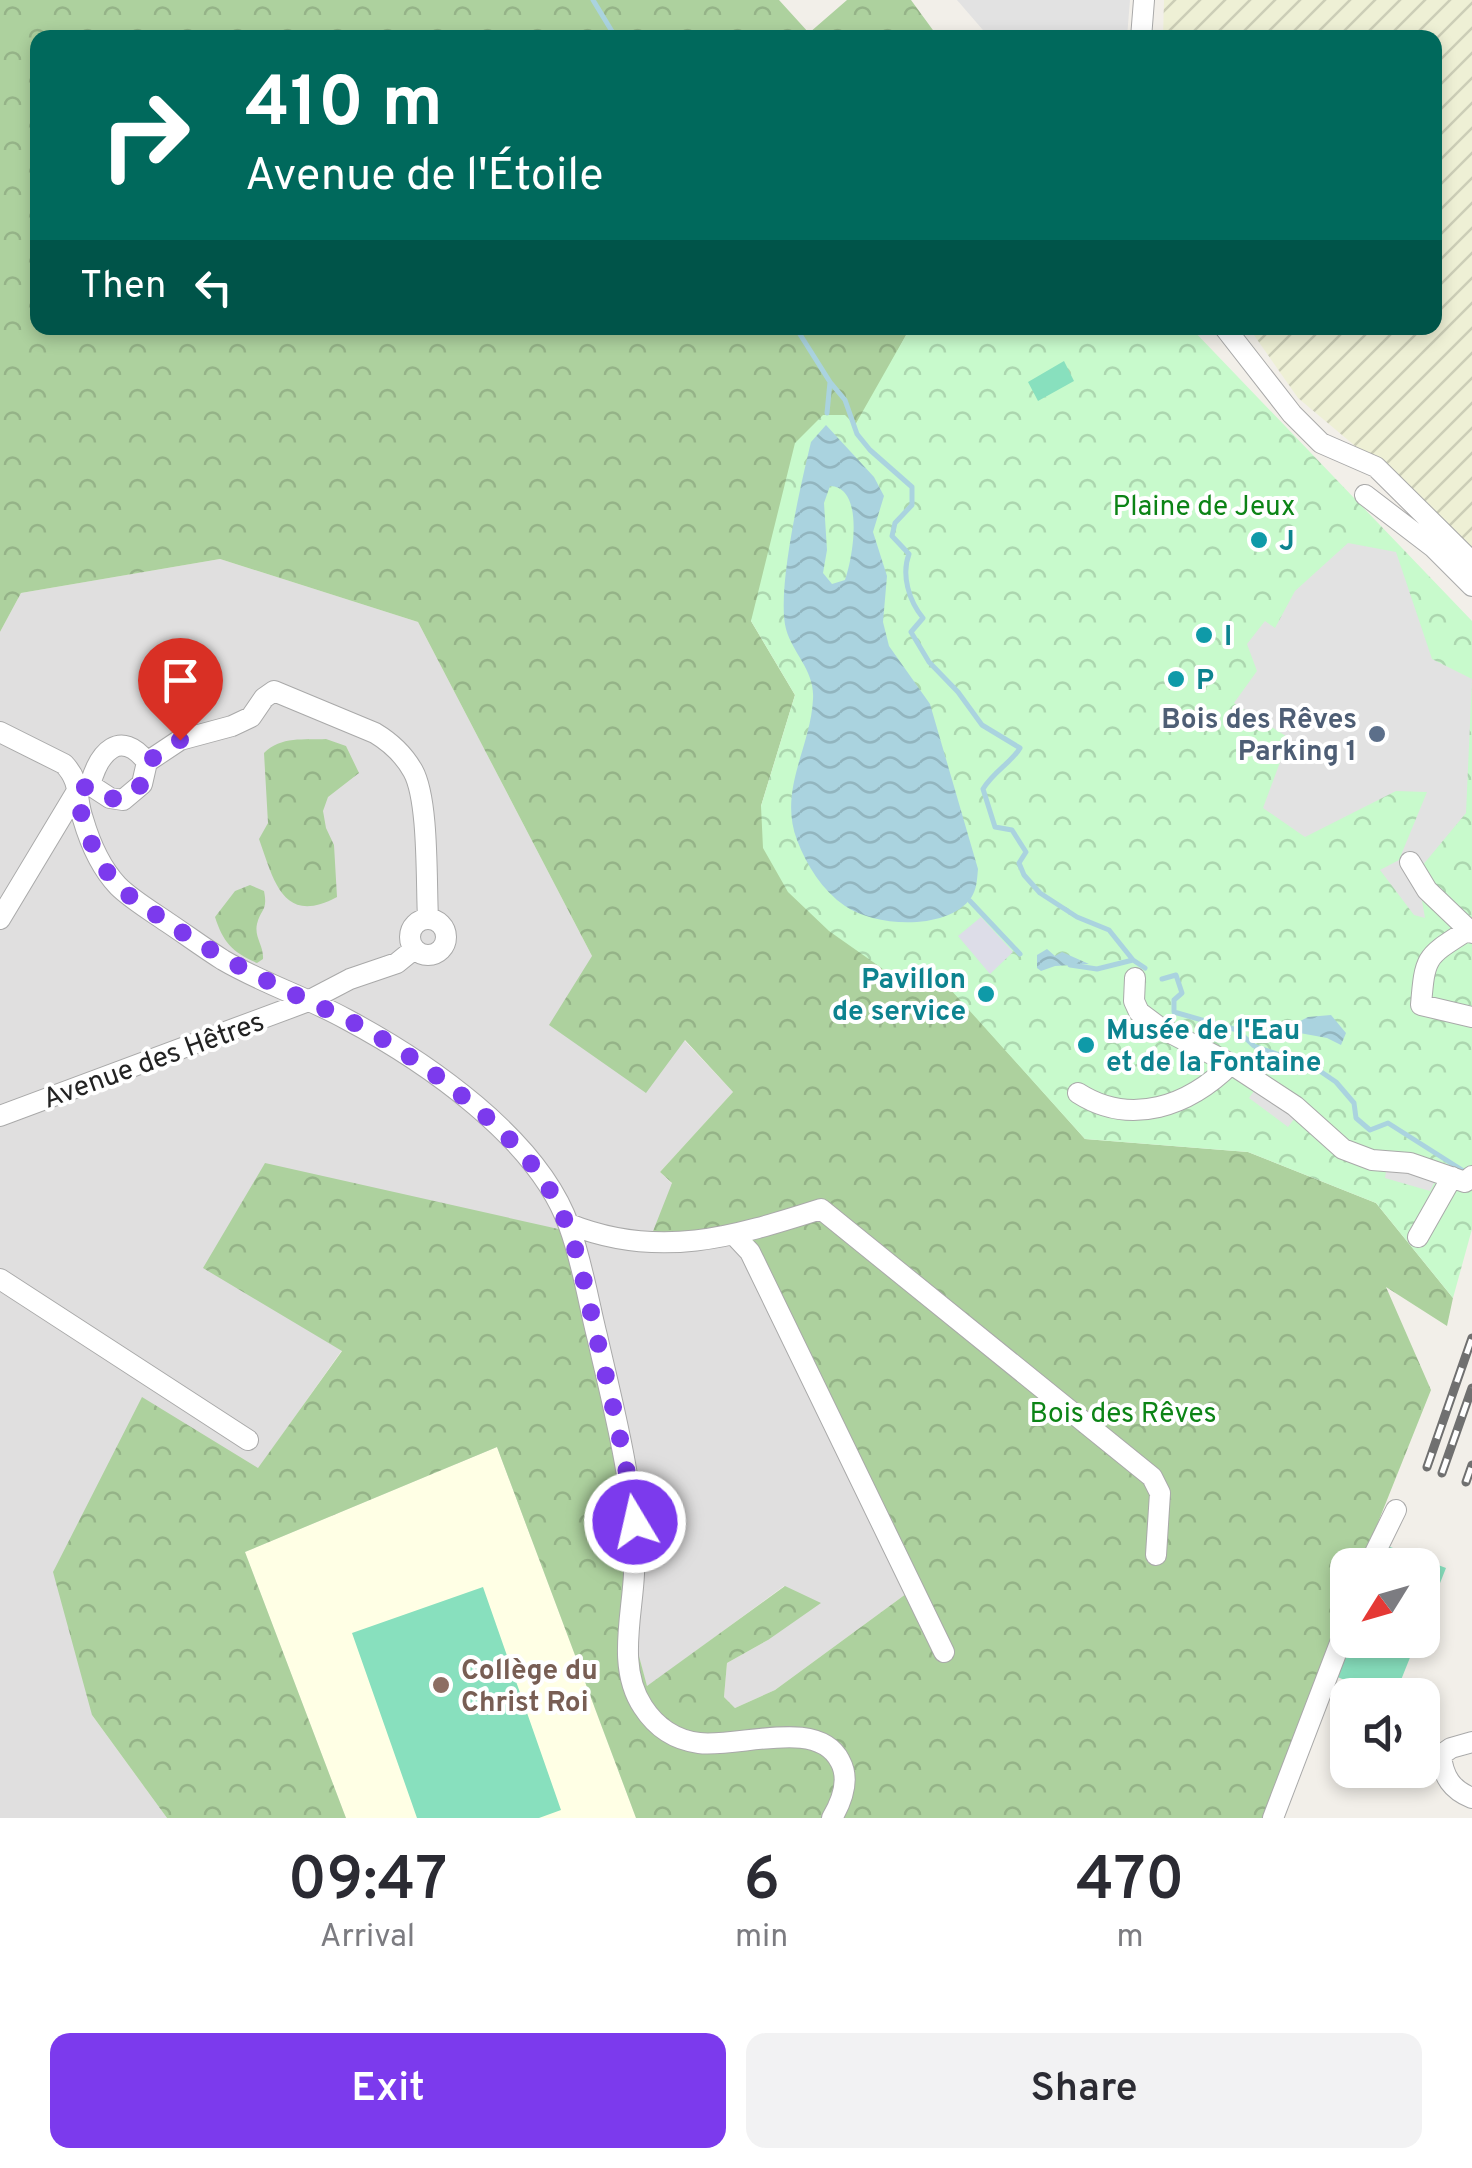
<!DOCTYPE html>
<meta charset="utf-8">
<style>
:root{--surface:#fff;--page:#f2f2f3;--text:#2b2b33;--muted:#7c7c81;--accent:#7c3aed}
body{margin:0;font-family:Overpass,sans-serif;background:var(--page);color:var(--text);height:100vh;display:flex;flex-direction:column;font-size:38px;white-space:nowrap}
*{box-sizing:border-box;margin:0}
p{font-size:32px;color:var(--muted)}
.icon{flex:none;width:55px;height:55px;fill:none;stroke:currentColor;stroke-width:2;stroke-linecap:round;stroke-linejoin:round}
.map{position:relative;height:1818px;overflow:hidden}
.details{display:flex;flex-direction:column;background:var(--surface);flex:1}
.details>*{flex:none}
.banner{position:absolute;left:30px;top:30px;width:1412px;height:305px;border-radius:20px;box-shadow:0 5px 15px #0003;background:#00695c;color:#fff;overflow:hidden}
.needle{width:65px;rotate:233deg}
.controls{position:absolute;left:1330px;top:1548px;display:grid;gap:20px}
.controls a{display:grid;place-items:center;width:110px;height:110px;border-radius:20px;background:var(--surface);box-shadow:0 5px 15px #0003;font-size:50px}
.pin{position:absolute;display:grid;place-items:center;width:85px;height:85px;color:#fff;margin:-102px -42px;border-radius:50% 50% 50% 0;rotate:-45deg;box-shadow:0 0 10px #0007}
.pin .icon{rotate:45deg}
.me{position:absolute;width:110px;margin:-55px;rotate:351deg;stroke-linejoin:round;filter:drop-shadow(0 0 8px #0008)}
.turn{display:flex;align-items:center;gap:35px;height:210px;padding:0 50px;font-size:45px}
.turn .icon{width:130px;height:130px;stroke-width:2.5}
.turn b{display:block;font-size:70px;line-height:85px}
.then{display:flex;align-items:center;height:95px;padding:0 50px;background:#0003;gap:20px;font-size:38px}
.eta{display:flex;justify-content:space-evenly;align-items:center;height:170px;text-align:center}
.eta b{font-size:60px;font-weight:600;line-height:70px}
.action{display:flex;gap:20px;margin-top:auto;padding:20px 50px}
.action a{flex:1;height:115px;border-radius:20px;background:var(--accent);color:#fff;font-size:40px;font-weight:600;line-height:115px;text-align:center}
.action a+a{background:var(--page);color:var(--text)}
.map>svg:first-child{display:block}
</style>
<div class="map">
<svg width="1472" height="1818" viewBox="0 0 1472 1818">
<defs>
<pattern id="farmland-furrows" width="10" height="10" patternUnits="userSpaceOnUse" patternTransform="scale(2.5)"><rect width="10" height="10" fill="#eef0d5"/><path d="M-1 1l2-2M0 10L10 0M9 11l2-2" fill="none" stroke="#ccceb7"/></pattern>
<pattern id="forest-crowns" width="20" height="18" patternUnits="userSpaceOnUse" patternTransform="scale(2.5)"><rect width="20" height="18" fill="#add19e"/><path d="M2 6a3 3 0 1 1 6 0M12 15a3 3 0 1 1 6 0" fill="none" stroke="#95b388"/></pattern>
<pattern id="park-crowns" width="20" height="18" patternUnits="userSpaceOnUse" patternTransform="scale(2.5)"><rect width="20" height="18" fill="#c8facc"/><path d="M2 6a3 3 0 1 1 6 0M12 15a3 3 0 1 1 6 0" fill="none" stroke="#acd6af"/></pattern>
<pattern id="water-waves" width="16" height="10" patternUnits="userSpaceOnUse" patternTransform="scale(2.5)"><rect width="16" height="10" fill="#aad3df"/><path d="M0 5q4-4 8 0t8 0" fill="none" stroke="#92b5bf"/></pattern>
</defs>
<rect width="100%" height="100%" fill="#f2efe9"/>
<path fill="#e0dfdf" d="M 220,559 L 418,622 L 592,956 L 684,1040 L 733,1092 L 660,1172 L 747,1257 L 910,1591 L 775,1690 L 735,1708 L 724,1697 L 727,1663 L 768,1640 L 784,1586 L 647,1687 L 635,1641 L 342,1350 L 258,1469 L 92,1715 L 167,1818 L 0,1818 L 0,632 L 21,593 Z"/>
<path fill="#ffffe5" d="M 497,1447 L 636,1818 L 346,1818 L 245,1552 Z"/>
<path fill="url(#farmland-furrows)" d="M 1164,0 L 1472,0 L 1472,548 L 1442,519 L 1298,398 L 1249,328 L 1435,328 L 1435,38 L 1163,38 Z"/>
<path fill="url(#forest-crowns)" d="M 0,0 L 779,0 L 809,33 L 847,0 L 911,0 L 938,37 L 38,38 L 38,328 L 910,328 L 751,621 L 795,695 L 761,806 L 883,969 L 942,979 L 1085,1139 L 1248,1152 L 1376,1203 L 1453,1298 L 1447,1326 L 1386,1287 L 1431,1390 L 1361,1565 L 1348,1565 L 1347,1602 L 1266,1818 L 636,1818 L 497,1447 L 245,1552 L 346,1818 L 167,1818 L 92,1715 L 53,1572 L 142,1397 L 258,1468 L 342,1351 L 203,1268 L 265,1163 L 563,1230 L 633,1456 L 645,1529 L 635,1641 L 647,1686 L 785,1586 L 821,1603 L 768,1640 L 727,1663 L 724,1697 L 735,1708 L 775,1690 L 910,1591 L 747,1257 L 733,1243 L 646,1249 L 672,1183 L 660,1172 L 733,1092 L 685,1040 L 646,1093 L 549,1025 L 592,956 L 418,622 L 220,559 L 21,593 L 0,632 Z
M 326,739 L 346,746 L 359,773 L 328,797 L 323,811 L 326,828 L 334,845 L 337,897 C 283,926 274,881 259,839 L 268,823 L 264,753 C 281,736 304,740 326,739 Z
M 250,885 L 264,891 C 268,911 261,908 257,924 C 254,937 264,946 263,959 L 257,963 C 232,952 223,942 215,917 L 235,891 Z"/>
<path fill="url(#park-crowns)" d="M 910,328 L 1191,328 L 1472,621 L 1472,1229 L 1453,1298 L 1376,1203 L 1248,1152 L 1085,1139 L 942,980 L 883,969 L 829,931 L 788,892 L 763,848 L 761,806 L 795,695 L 751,621 L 795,443 L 823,415 L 845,415 L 855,425 Z"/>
<path fill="#88e0be" d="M 1064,361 L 1074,381 L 1038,401 L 1028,382 Z
M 1385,1545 L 1446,1568 L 1423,1626 L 1422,1565 L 1377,1565 Z
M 483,1587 L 561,1810 L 539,1818 L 417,1818 L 352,1633 Z
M 1349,1640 L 1417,1640 L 1395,1695 L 1381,1695 L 1335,1676 Z"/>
<path fill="#e2e2e2" d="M 957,0 L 1130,0 L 1127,37 L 989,37 Z
M 1348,543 L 1396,552 L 1432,659 L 1472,679 L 1466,813 L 1417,872 L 1425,918 L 1414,915 L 1380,870 L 1399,860 L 1427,792 L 1396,791 L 1305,837 L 1263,808 L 1289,738 L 1234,703 L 1257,671 L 1247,644 L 1265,621 L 1275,628 L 1295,591 Z
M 1257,1087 L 1297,1115 L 1288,1127 L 1249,1098 Z
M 1387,1165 L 1436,1179 L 1430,1191 L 1385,1178 Z"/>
<path fill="#dddde8" d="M 981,917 L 1013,952 L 990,974 L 958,936 Z"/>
<path fill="url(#water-waves)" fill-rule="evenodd" d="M 826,425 L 874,477 L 884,496 L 873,532 L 887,576 L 883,622 L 889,646 L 930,704 L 978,869 C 977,879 977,889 971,898 C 947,931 875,927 845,906 C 822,890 807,866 797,840 C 778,790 811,747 813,699 C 815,671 793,654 786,629 C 776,590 801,484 811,442 ZM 830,486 C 865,487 853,558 845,580 L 832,584 L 823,573 L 827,550 L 824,503 Z
M 1047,949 L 1055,956 L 1062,952 L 1089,964 L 1055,966 L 1041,971 L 1037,968 L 1037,955 Z
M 1331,1015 L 1346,1033 L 1341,1045 L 1327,1038 L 1283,1030 L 1308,1017 Z"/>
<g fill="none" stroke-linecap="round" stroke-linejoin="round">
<path stroke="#aad3df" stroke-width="5" d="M 593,0 L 616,38
M 796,328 L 830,382 L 827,413
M 830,382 L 845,400 L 857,434 L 870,450 L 912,487 L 912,505 L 895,523 L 892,536 L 909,554 C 901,575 909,601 923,618 L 911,632 L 929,662 L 958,692 L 982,725 L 1020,748 C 1013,761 993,772 983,789 L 995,827 L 1012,830 L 1026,852 L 1019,863 L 1024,875 L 1040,893 L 1077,917 L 1109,930 L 1133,960
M 970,901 L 1020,954
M 1070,965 L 1097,969 L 1133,960 L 1145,968
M 1162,979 L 1176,975 L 1182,993 L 1174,1000 L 1174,1012 L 1237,1030 L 1254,1046 L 1314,1067 L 1336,1082 L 1354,1103 L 1356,1118 L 1370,1130 L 1388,1123 L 1462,1170"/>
<defs>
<path id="minor" d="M 1141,38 L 1144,0
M 1225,328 L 1292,414 L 1321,443 L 1376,467 L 1472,562
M 1365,495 L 1433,547 L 1472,586
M 0,732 L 64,764 C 82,783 75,797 83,819 C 90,843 101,868 118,886 C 131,899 151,911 167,922 C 185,934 204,948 223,960 C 262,983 306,997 346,1019 C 425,1061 538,1138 569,1226 C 582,1261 588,1300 597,1336 C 615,1415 637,1493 634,1574 C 632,1617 617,1668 643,1707 C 656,1727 675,1740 699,1743 C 739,1748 818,1717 840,1761 C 850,1779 842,1801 832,1818
M 147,762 L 180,740 L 232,726 L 251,717 L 264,698 L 274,691 L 375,733 C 390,742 404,755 413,771 C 429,800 426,882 428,918
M 1410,862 L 1427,890 L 1472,933
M410 937a18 18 0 1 1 36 0a18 18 0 1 1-36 0Z
M 0,919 L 77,791 L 90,785 C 99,752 120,728 147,762 L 142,784 L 123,800 L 110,798 L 90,785
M 1468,930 C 1426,957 1425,955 1421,1005 L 1472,1017
M 1135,978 L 1134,1001 L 1139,1012 L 1159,1027 L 1231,1064 L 1295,1106 L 1343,1149 L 1372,1160 L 1410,1163 L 1465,1182 L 1472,1176
M 1078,1093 C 1131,1127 1189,1106 1231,1064
M 0,1116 L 306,1002 L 350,979 L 397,963 L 413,950
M 569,1224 C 659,1260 733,1237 821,1209 L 1152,1477 L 1160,1493 L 1156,1555
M 735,1236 L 750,1252 L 944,1652
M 1418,1237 L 1452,1177
M 0,1279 L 248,1440
M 1369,1565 L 1396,1510
M 1472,1742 L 1451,1748 L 1441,1755 C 1443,1777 1452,1790 1472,1798
M 1273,1818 L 1348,1622"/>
</defs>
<use href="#minor" stroke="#a9a9a9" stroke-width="22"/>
<use href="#minor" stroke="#fff" stroke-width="20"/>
<defs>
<path id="rail" d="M 1427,1467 L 1472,1338
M 1442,1473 L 1472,1388
M 1466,1482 L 1472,1465"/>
</defs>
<use href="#rail" stroke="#707070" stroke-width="9"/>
<use href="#rail" stroke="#fff" stroke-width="5" stroke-dasharray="15" stroke-linecap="butt"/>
</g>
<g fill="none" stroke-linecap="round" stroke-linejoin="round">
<path stroke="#7c3aed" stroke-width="18" stroke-dasharray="0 32.4" d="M 180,740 L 147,762 C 147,780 138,792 123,800 L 110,798 L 90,785 L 76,791 C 83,824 94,861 119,886 C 132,900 151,911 167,922 C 222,960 280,988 340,1016 C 405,1046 504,1121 544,1181 C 574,1226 583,1278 595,1330 C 610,1394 626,1457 635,1522"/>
</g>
<g fill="#0f9aa8" stroke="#fff" stroke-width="4">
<circle cx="1259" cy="540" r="10"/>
<circle cx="1204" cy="635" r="10"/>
<circle cx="1176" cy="679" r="10"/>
<circle cx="986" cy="994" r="10"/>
<circle cx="1086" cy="1045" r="10"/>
</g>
<circle fill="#5c6f8a" stroke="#fff" stroke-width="4" cx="1377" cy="734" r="10"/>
<circle fill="#8d6e63" stroke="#fff" stroke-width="4" cx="441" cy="1685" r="10"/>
<g text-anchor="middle" stroke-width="8" stroke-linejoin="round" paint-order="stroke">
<g font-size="28" fill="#0c8416" stroke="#fff">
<text x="1204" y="515">Plaine de Jeux</text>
<text x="1123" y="1422">Bois des Rêves</text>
</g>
<g font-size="28" font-weight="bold" fill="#0d838f" stroke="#fff" text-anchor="start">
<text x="1279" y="550">J</text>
<text x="1224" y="645">I</text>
<text x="1196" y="689">P</text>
<text x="966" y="988" text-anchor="end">Pavillon<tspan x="966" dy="32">de service</tspan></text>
<text x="1106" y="1039">Musée de l'Eau<tspan x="1106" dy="32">et de la Fontaine</tspan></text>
</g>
<g font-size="28" font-weight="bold" fill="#4e5e75" stroke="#fff" text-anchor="end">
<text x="1357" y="728">Bois des Rêves<tspan x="1357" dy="32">Parking 1</tspan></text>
</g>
<g font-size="28" fill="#222" stroke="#fff">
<text transform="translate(153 1059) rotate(-20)" y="10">Avenue des Hêtres</text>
</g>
<g font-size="28" font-weight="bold" fill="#785e54" stroke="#fff" text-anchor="start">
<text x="461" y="1679">Collège du<tspan x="461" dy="32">Christ Roi</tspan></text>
</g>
</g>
</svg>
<div class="controls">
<a><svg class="needle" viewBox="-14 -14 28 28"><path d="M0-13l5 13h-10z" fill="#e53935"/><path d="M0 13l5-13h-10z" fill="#7c7c81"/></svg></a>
<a><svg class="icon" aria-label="sound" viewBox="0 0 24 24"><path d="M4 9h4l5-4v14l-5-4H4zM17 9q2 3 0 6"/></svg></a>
</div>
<div class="pin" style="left:180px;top:740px;background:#d93025"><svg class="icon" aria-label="arrive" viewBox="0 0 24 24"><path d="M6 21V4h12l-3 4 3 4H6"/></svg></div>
<svg class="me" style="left:635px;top:1522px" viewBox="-20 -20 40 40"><circle r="17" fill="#7c3aed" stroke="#fff" stroke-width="3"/><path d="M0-11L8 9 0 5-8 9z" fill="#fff"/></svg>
<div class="banner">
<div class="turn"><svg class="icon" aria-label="right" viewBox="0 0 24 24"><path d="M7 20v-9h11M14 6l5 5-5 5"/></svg><div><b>410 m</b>Avenue de l'Étoile</div></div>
<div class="then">Then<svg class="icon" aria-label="left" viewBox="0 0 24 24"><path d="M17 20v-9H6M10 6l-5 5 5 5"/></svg></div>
</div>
</div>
<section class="details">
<div class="eta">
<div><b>09:47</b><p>Arrival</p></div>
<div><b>6</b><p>min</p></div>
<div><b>470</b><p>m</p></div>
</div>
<div class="action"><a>Exit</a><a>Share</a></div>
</section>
